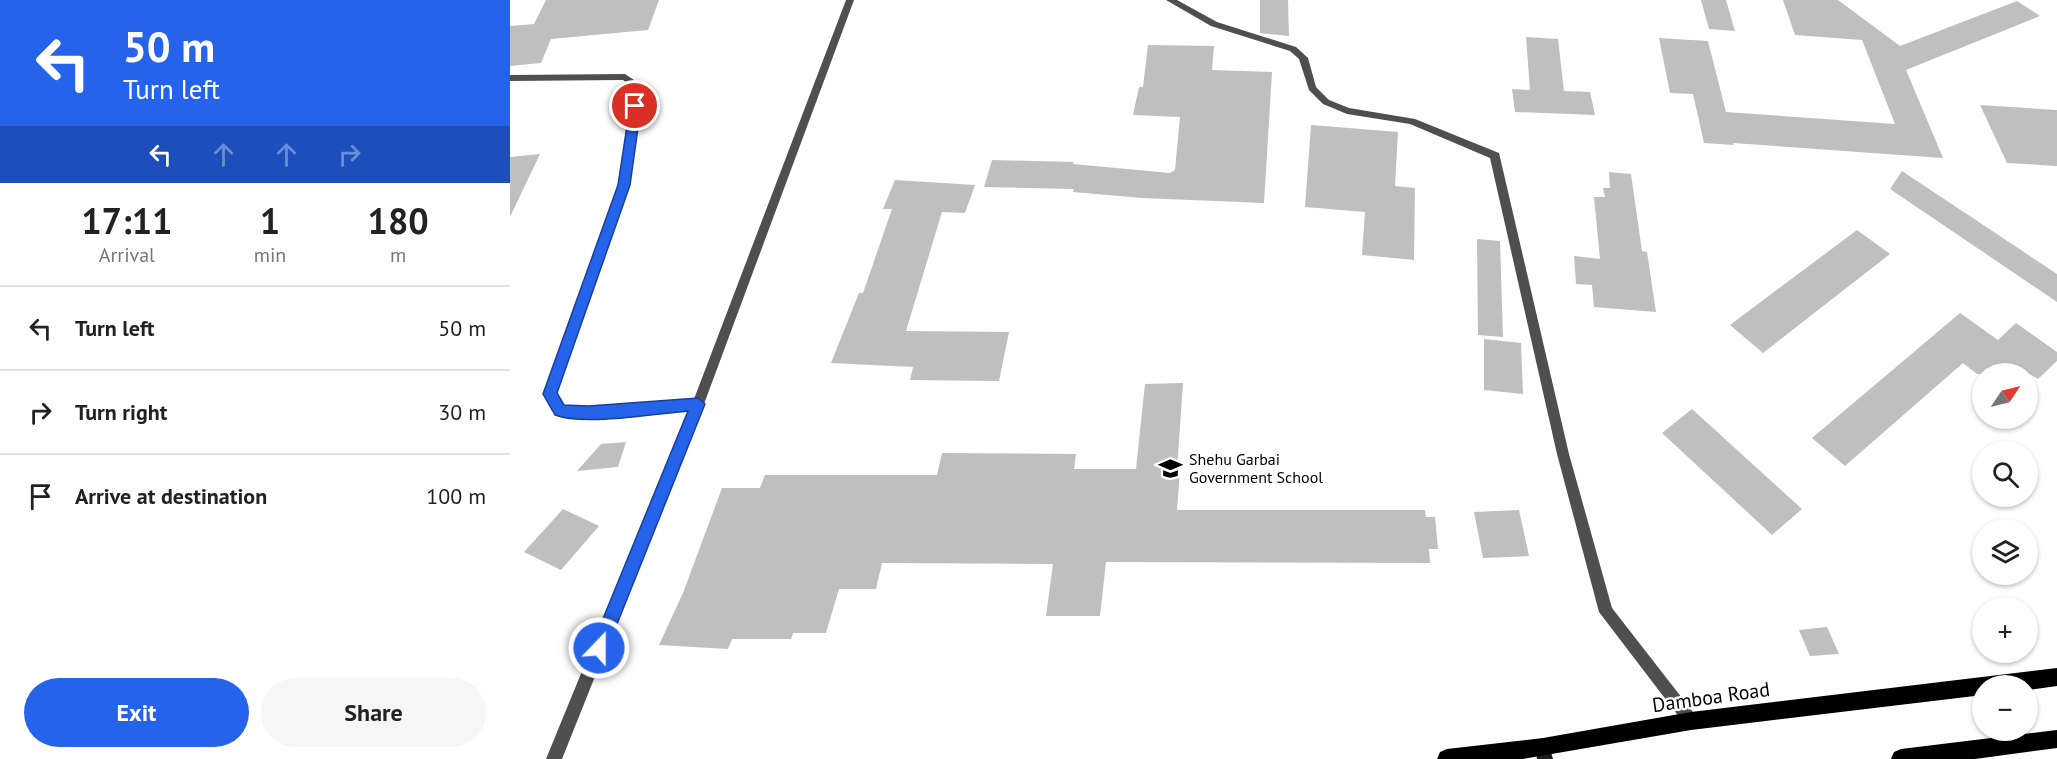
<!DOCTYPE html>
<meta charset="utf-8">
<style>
:root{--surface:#fff;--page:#f6f6f6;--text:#222;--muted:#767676;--line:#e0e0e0;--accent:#2563eb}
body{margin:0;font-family:"PT Sans",sans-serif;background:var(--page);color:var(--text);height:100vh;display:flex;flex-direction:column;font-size:22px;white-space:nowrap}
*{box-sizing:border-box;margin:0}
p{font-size:20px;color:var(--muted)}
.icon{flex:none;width:33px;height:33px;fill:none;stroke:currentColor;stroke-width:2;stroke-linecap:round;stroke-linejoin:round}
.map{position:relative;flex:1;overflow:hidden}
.side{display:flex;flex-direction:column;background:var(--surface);width:510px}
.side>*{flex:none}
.top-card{background:#2563eb;color:#fff;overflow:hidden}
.needle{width:39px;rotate:55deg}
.tools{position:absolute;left:1462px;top:363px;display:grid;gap:12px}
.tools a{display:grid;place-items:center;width:66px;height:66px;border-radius:50%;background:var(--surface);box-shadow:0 2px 4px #0004;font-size:30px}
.pin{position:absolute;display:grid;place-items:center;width:51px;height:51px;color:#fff;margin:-26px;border:3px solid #fff;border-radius:50%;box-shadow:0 2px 6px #0007}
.me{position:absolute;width:66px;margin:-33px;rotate:22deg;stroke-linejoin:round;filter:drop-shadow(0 0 4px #0008)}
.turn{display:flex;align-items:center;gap:21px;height:126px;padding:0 24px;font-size:27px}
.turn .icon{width:78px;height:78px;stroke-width:2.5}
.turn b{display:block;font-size:42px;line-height:51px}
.lanes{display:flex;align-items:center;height:57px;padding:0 24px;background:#0003;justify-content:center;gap:30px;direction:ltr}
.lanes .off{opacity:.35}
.eta{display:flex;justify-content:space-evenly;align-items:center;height:102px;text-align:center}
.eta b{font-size:36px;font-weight:700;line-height:42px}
.cta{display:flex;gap:12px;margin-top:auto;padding:12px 24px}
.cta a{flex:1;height:69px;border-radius:36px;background:var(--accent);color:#fff;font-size:24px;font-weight:700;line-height:69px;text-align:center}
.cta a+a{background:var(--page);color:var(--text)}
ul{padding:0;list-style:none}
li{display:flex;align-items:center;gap:18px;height:84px;padding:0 24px;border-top:2px solid var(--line)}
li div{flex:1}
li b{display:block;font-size:22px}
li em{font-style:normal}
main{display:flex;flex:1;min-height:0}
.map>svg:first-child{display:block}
</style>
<main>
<section class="side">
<div class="top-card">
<div class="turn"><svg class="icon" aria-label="left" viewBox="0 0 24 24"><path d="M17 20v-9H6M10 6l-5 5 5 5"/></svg><div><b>50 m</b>Turn left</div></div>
<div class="lanes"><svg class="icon" aria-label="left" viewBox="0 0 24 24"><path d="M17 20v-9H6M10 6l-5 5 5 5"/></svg><svg class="icon off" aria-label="ahead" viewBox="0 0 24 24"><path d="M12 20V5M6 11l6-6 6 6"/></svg><svg class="icon off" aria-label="ahead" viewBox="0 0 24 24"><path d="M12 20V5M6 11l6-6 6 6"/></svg><svg class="icon off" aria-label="right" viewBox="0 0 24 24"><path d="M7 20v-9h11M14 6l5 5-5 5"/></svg></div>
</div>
<div class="eta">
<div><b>17:11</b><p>Arrival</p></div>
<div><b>1</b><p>min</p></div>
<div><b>180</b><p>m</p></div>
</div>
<ul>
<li><svg class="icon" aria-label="left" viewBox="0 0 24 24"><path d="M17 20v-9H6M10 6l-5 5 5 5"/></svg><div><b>Turn left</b></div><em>50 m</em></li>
<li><svg class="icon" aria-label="right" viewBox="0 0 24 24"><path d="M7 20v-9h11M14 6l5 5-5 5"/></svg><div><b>Turn right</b></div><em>30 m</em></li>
<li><svg class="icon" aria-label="arrive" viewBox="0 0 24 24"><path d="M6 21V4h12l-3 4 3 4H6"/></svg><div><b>Arrive at destination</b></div><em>100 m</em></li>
</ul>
<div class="cta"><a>Exit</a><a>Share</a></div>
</section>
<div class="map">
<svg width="1547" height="759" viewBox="0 0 1547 759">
<rect width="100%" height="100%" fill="#fff"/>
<path fill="#bfbfbf" d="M 36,0 L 149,0 L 138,30 L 41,39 L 31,63 L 0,66 L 0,26 L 24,24 Z
M 750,0 L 778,0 L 779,36 L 750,33 Z
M 1191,0 L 1216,0 L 1225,31 L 1199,29 Z
M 1273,0 L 1328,0 L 1390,46 L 1507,1 L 1530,16 L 1396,70 L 1433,158 L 1223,143 L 1224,145 L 1194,143 L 1183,94 L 1160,93 L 1149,38 L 1198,41 L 1216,112 L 1385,124 L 1352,40 L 1285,35 Z
M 1016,37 L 1048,39 L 1054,91 L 1080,92 L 1085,115 L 1005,112 L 1002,89 L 1020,90 Z
M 638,45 L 704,46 L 702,70 L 762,72 L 754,203 L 632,198 L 563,192 L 564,189 L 474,187 L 482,160 L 564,162 L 563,164 L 660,173 L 665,170 L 670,117 L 623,115 L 629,87 L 633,87 Z
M 1470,105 L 1547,110 L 1547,166 L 1497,163 Z
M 801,125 L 888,132 L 885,186 L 905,188 L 904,260 L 852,255 L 855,212 L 795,207 Z
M 30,154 L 0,217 L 0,157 Z
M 1392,171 L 1547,274 L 1547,302 L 1380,189 Z
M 1099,172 L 1121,174 L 1132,251 L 1137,252 L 1146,312 L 1084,307 L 1082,285 L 1066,284 L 1064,256 L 1090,259 L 1084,197 L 1095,197 L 1093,188 L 1100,188 Z
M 385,180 L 465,185 L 455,213 L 432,212 L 396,331 L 499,332 L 489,381 L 400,380 L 403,367 L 321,363 L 349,293 L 353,293 L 382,209 L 373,209 Z
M 1347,230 L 1380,254 L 1253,353 L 1220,325 Z
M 967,239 L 990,241 L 993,337 L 968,335 Z
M 1450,313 L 1488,340 L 1506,323 L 1547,352 L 1547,361 L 1528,379 L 1520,374 L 1467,374 L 1453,363 L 1335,466 L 1302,438 Z
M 974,339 L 1011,343 L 1013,394 L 974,390 Z
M 673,383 L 667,470 L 670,470 L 667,510 L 915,510 L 916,517 L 925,517 L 928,549 L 919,549 L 920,563 L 596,562 L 590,616 L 536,616 L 543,564 L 372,563 L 366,589 L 329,589 L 316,633 L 283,633 L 281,639 L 222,639 L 218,649 L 149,645 L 173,593 L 212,488 L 250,488 L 255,475 L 427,475 L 432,453 L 566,454 L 564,469 L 626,469 L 635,384 Z
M 1182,409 L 1292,509 L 1262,535 L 1152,433 Z
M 116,442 L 108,467 L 67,471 L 91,444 Z
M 53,509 L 89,526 L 51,570 L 14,552 Z
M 1009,510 L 1019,556 L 973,558 L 964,512 Z
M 1317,627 L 1329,654 L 1300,656 L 1289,630 Z"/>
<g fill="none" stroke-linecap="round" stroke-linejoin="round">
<path fill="#4f4f4f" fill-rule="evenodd" d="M 656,0 L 667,0 L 707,22 L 786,47 L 798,58 L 806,87 L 819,100 L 839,108 L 905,119 L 989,153 L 1059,454 L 1102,608 L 1186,716 L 1188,721 L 1186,726 L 1181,728 L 1176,726 L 1089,612 L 1047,454 L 980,158 L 900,124 L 837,114 L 813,104 L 799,90 L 789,59 L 780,51 L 701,26 Z"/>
<path fill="#4f4f4f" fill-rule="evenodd" d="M 336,0 L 344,0 L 194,404 L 52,759 L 36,759 L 179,410 L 79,417 L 50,416 C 42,414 37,401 34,394 L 109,185 L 123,87 L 113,80 L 0,81 L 0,75 L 115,74 L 133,86 L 119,185 L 46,394 L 53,406 L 79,407 L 184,399 Z"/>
<path fill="#1c1c1c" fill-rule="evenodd" d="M 1033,739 L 1038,742 L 1043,759 L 1027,759 L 1025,747 L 1028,742 Z"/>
<path fill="#000" fill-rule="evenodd" d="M 1547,668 L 1547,686 L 1518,690 L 1518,686 L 1473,686 L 1473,695 L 1181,730 L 1013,759 L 927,759 L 930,752 L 937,749 L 1033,738 L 1181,712 Z
M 1547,730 L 1547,748 L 1465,759 L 1381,759 L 1384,752 L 1391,749 Z"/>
</g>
<path fill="#2563eb" stroke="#184099" stroke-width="1.5" d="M 125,102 L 131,106 L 120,185 L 47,393 L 54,405 L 79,406 L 188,398 L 195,404 L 95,654 L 89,656 L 83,654 L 81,648 L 178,411 C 145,414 73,426 45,415 L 33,394 L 108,185 L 120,106 Z"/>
<defs>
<symbol id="school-bare" viewBox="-9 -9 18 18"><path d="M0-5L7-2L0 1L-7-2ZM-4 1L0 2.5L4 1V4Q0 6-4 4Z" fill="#000" stroke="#fff" stroke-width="2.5" paint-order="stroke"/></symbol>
</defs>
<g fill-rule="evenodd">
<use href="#school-bare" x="644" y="452" width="33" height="33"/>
</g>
<g text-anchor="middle" stroke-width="4.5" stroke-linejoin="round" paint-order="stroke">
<g font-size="16" fill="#000" stroke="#fff" text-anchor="start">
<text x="679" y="465">Shehu Garbai<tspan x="679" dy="18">Government School</tspan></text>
</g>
<g font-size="20" fill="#000" stroke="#fff">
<text transform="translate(1201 697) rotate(-8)" y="7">Damboa Road</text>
</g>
</g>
</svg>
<div class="tools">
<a><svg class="needle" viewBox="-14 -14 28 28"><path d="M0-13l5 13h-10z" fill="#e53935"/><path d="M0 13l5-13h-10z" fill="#767676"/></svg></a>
<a><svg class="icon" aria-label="search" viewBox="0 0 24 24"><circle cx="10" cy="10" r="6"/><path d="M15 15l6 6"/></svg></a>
<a><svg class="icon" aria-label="layers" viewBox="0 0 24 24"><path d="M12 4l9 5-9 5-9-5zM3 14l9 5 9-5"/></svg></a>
<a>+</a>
<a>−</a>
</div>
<div class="pin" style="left:125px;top:106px;background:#d93025"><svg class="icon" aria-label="arrive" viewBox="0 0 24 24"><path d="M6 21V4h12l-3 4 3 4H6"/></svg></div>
<svg class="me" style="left:89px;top:648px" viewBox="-20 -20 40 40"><circle r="17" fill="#2563eb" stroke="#fff" stroke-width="3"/><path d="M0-11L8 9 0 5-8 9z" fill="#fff"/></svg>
</div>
</main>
